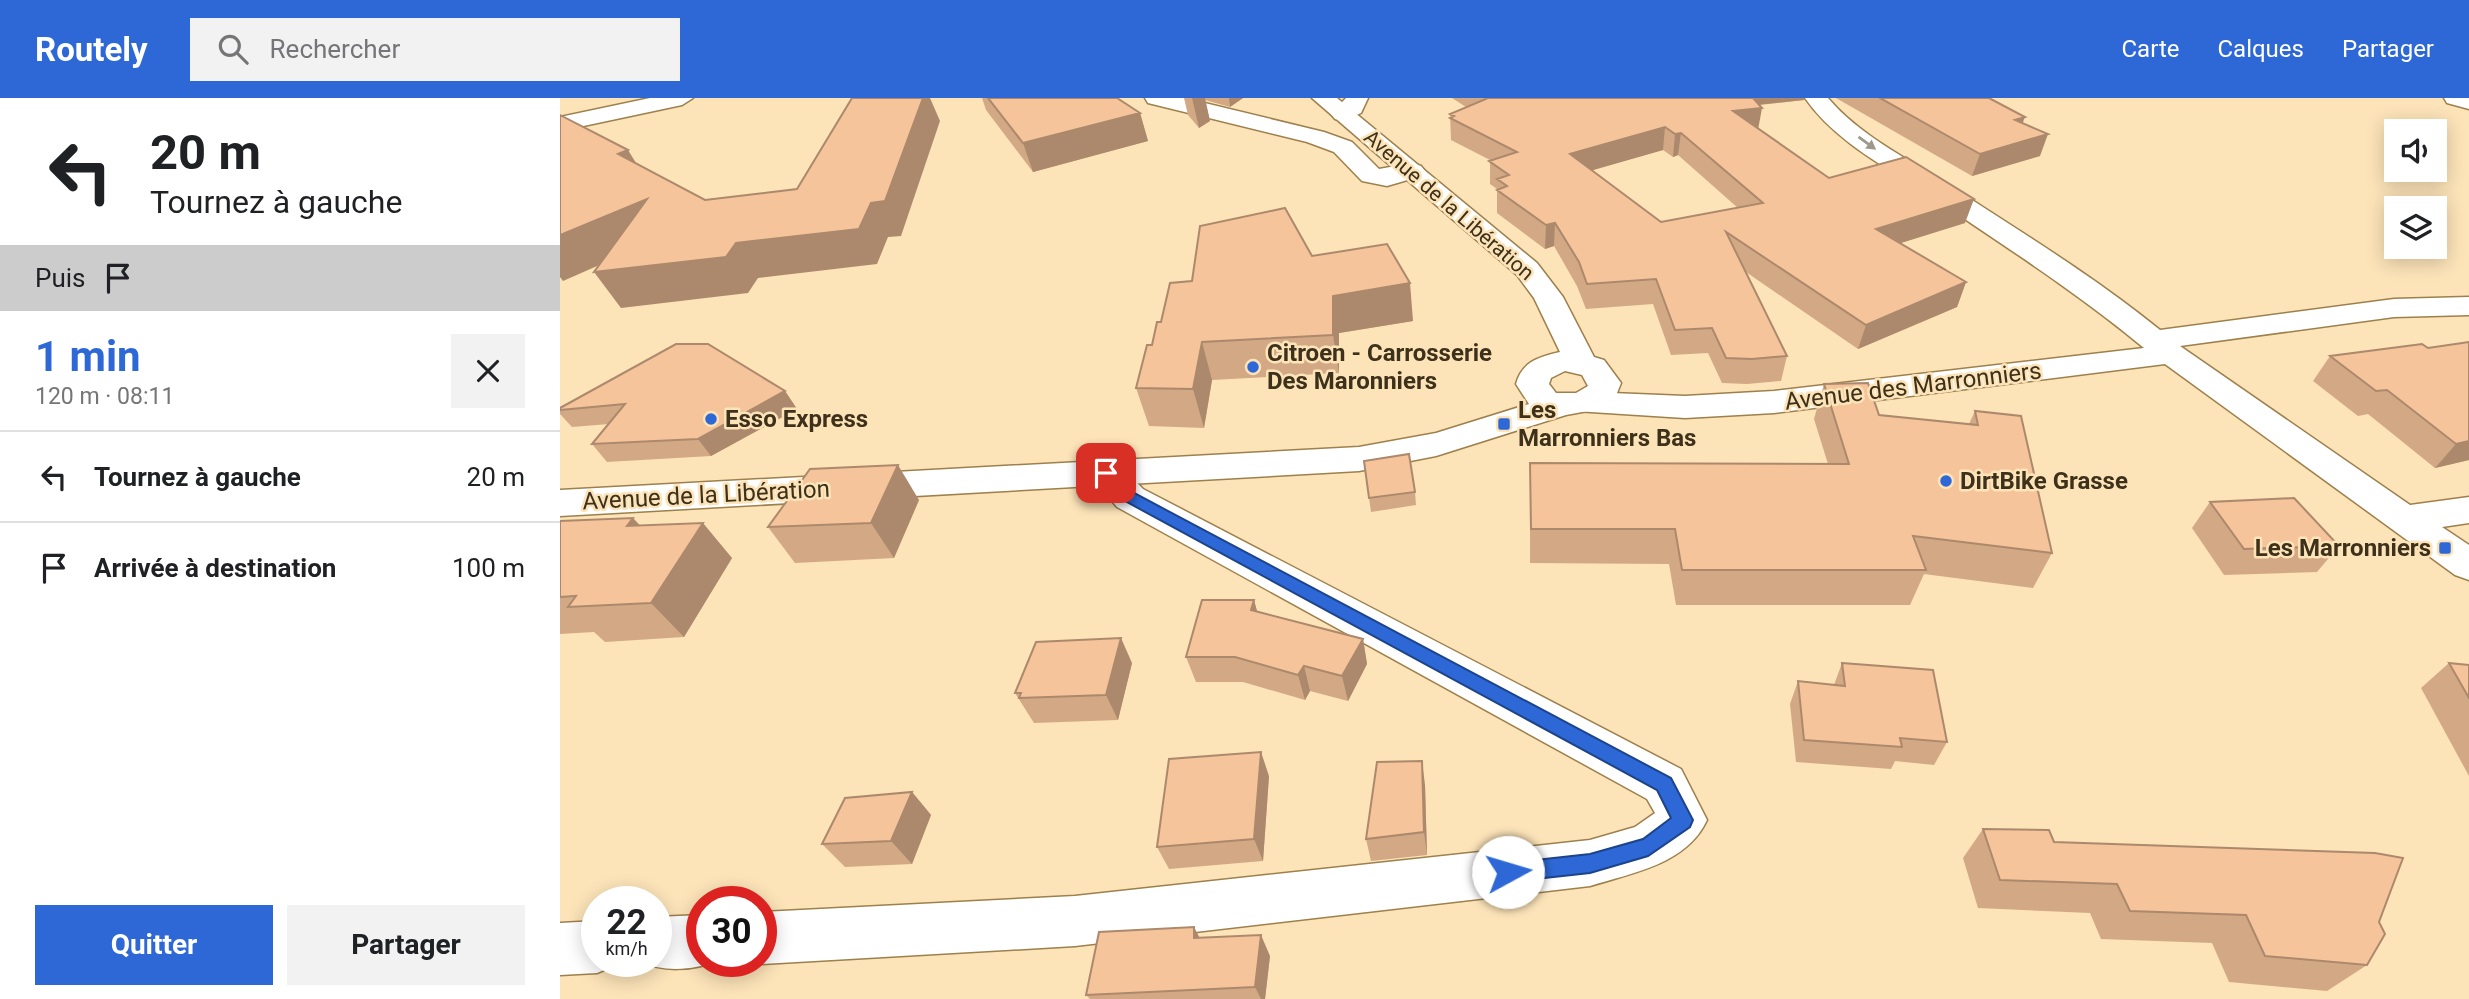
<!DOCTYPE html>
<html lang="fr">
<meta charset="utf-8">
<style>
:root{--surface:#fff;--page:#f2f2f2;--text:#202124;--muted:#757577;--line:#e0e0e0;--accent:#2d68d6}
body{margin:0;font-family:Roboto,sans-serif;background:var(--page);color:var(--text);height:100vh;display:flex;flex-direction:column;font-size:26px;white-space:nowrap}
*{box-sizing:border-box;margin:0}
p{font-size:23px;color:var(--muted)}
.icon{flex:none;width:38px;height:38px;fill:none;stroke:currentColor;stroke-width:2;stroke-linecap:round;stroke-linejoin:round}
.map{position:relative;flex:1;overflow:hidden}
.panel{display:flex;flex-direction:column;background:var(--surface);width:560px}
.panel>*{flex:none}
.banner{background:#fff;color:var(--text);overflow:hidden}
.tools{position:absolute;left:1824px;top:21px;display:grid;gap:14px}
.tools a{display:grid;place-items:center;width:63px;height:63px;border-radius:0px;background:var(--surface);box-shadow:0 4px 18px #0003;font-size:35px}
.speed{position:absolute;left:21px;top:788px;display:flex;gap:14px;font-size:35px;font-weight:700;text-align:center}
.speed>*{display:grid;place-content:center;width:91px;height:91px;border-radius:50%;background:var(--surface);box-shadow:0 4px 18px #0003;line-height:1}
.speed small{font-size:18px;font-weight:400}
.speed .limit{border:10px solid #d22;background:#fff;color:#111}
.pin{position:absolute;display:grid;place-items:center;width:60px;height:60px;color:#fff;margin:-30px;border-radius:14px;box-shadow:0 4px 10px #0006}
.me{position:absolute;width:77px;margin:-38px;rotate:84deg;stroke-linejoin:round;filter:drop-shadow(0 0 5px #0008)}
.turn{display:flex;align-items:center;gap:24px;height:147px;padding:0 35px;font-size:32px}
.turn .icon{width:91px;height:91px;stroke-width:2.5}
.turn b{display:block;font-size:49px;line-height:60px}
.then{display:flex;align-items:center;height:66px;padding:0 35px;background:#0003;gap:14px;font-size:26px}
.round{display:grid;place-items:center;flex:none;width:74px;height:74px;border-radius:0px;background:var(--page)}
.summary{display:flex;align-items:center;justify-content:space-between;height:119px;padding:0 35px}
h1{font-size:42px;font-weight:700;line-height:52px;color:var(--accent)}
.action{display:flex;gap:14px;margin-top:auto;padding:14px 35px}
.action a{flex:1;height:80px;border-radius:0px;background:var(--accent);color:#fff;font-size:28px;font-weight:700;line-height:80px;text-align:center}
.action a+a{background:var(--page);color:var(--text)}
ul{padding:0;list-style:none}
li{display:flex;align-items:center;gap:21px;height:91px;padding:0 35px;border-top:2px solid var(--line)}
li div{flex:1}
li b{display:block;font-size:26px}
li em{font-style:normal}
header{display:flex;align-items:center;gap:42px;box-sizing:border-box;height:98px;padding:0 35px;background:var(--accent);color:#fff}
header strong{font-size:33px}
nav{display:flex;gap:38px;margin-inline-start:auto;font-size:24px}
.search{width:490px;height:63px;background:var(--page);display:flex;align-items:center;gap:18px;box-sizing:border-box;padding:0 24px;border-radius:0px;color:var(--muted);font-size:26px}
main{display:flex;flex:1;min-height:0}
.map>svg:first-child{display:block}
</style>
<header>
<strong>Routely</strong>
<div class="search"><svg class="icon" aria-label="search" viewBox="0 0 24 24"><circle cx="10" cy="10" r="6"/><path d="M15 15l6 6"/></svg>Rechercher</div>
<nav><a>Carte</a><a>Calques</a><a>Partager</a></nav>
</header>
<main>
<section class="panel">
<div class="banner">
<div class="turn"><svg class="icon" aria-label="left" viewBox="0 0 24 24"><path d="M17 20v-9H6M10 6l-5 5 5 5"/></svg><div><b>20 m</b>Tournez à gauche</div></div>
<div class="then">Puis<svg class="icon" aria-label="arrive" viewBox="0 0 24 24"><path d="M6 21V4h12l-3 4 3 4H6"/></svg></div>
</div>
<div class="summary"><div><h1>1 min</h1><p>120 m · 08:11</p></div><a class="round"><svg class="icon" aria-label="close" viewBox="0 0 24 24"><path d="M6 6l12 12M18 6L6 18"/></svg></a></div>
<ul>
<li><svg class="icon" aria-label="left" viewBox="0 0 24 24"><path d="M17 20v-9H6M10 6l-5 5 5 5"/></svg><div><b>Tournez à gauche</b></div><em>20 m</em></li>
<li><svg class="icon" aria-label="arrive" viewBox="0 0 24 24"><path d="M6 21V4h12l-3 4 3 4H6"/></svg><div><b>Arrivée à destination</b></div><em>100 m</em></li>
</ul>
<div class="action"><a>Quitter</a><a>Partager</a></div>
</section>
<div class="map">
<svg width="1909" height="901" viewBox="0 0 1909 901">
<rect width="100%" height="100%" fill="#fce3b8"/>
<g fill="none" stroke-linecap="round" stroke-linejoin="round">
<defs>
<path id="minor" d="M 90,0 L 133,0 L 122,7 L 0,33 L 0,19 Z
M 585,0 L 624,0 L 764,34 L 792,44 L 819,71 L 852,65 L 861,68 L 865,73 L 861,78 L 827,88 L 802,83 L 774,54 L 747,44 L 588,5 Z
M 786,0 L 808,0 L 801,15 L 783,23 L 775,21 L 771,16 Z
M 1245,0 L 1268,0 C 1298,36 1346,60 1384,84 C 1458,132 1532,177 1600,232 L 1834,201 L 1909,199 L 1909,217 L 1834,219 L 1620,248 L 1850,407 L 1909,399 L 1909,425 L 1882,429 L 1909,447 L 1909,482 L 1895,477 L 1605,266 L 1214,315 L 1125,320 L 1015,313 L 1010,305 L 1015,297 L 1027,294 L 1125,298 L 1214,293 L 1584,250 C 1518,195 1446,149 1375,101 C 1331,72 1275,44 1245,0 Z
M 1884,0 L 1909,0 L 1909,11 L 1887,5 Z
M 546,363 L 559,366 L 583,391 L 1121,671 L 1147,722 C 1127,766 1072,775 1030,788 L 515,848 L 201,866 L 194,863 L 201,863 L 201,814 L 515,798 L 1030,742 L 1075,729 L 1095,715 L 1087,701 L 557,409 L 528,375 L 533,366 Z
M 142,817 L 142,863 L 157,863 C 132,873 102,874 78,863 L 96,863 L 96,819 Z
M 37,823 L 37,863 L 57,863 L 56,867 L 37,875 L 0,877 L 0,825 Z"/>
<path id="primary" d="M 752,0 L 777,0 L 977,165 L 1003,199 L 1034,259 L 1044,262 L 1061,285 L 1055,300 L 1033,312 L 1006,317 L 876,358 L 799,373 L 0,418 L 0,392 L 799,349 L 876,335 L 969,306 L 956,286 C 962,264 978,259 1000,254 L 974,200 L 957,177 ZM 1005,273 L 1022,277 L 1028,288 L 1016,295 L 996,295 L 989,286 L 991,280 Z"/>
</defs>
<use href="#minor" stroke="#9d804c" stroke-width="3"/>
<use href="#primary" stroke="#9d804c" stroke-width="3"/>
<use href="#minor" fill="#fff" fill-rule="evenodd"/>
<use href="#primary" fill="#fff" fill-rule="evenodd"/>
</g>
<path fill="#d3a985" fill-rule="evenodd" d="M 422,0 L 557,0 L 580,15 L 588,43 L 473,74 L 426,12 Z
M 624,0 L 683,0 L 670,9 L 645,2 L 650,23 L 639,30 L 628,17 Z
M 892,0 L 1244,0 L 1244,2 L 1199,7 L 1198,30 L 1269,80 L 1405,125 L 1340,145 L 1406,184 L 1397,209 L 1298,251 L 1186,174 L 1227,258 L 1221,283 L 1187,286 L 1162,285 L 1148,255 L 1111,257 L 1093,206 L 1026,211 L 1017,188 L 994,148 L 985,151 L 937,115 L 937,91 L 930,86 L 930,62 L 891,42 L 890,16 L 906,9 ZM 1103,52 L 1113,59 L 1118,57 L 1178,110 L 1101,124 L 1032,72 Z
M 1276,0 L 1429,0 L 1462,25 L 1480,58 L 1412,78 Z
M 752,158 L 853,223 L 779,235 L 779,275 L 652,282 L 644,330 L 589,328 L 576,290 L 601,224 L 632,183 Z
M 1909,244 L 1909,362 L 1875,370 L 1808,316 L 1798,318 L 1753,283 L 1770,258 L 1868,250 Z
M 1264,286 L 1319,317 L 1409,326 L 1415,313 L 1492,455 L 1473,490 L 1364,476 L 1350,507 L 1116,507 L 1109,466 L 970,465 L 970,365 L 1268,366 L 1254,321 Z
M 225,293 L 237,311 L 151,358 L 47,364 L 32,346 L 49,326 L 12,329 L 0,316 L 0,310 Z
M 804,363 L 855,394 L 856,407 L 811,414 Z
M 359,402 L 334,460 L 235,465 L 208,429 Z
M 1650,404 L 1779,448 L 1757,474 L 1664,477 L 1632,430 Z
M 73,420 L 80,428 L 172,460 L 124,539 L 45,544 L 34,534 L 0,536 L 0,423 Z
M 694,502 L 697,513 L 803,541 L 807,566 L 788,603 L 750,593 L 745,602 L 683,584 L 636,584 L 626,559 Z
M 572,565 L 558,622 L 474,625 L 455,595 Z
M 1282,565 L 1387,644 L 1374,667 L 1335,663 L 1331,671 L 1236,664 L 1230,606 L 1238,583 L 1274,587 Z
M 1889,565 L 1909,567 L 1909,678 L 1861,590 Z
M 709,678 L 703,763 L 609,771 L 597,749 Z
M 865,687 L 867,757 L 811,763 L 806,741 Z
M 352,694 L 371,717 L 352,766 L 285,769 L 262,746 Z
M 1423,731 L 1494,744 L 1819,824 L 1807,867 L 1767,893 L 1669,884 L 1652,845 L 1541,841 L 1530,815 L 1418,810 L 1403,760 Z
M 640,839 L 710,858 L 705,901 L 530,901 L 526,897 Z"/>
<path fill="#ac896c" d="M 363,0 L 370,0 L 380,23 L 341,138 L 328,139 L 317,166 L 198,180 L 188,195 L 61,210 L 34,174 L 176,145 Z
M 632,0 L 645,0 L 650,23 L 639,30 Z
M 669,0 L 683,0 L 670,9 Z
M 1179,0 L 1244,0 L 1244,2 L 1177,9 Z
M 1202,10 L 1198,32 L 1173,13 Z
M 580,15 L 588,43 L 473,74 L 463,45 Z
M 1465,19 L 1456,42 L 1455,22 Z
M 1105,29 L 1103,52 L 1009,79 L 1010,56 Z
M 1121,35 L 1118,57 L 1113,59 L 1115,36 Z
M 1488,36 L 1480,58 L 1412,78 L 1420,56 Z
M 68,52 L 89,86 L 58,56 Z
M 87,101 L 110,136 L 3,183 L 0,179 L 0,137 Z
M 1414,101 L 1405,125 L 1309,155 L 1316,131 Z
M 995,125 L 994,148 L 985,151 L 986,127 Z
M 1406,184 L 1397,209 L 1298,251 L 1306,227 Z
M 850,185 L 853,223 L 779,235 L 779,275 L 773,237 L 773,198 Z
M 642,244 L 652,282 L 644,330 L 633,291 Z
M 225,293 L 237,311 L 151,358 L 138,341 Z
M 1909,343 L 1909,362 L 1875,370 L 1896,346 Z
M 338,367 L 359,402 L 334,460 L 311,425 Z
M 73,420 L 105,455 L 67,428 Z
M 143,425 L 172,460 L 124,539 L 91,505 Z
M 694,502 L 701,528 L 691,512 Z
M 561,540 L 572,565 L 558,622 L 546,597 Z
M 803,541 L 807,566 L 788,603 L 782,578 Z
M 744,568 L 750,593 L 745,602 L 738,577 Z
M 701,654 L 709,678 L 703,763 L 694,741 Z
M 862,663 L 865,687 L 867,757 L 864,734 Z
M 352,694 L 371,717 L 352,766 L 331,743 Z
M 634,829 L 645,850 L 634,840 Z
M 701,837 L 710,858 L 705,901 L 701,901 L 695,889 Z"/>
<path fill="#f5c49b" stroke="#ac896c" stroke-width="2" fill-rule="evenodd" d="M 292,0 L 363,0 L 325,103 L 311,105 L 299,131 L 176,145 L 166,159 L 34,174 L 87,101 L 0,137 L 0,17 L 68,52 L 58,56 L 145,102 L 237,91 Z
M 428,0 L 557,0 L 580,15 L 463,45 Z
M 925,0 L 1193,0 L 1202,10 L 1173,13 L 1269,80 L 1346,59 L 1414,101 L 1316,131 L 1406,184 L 1306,227 L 1166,134 L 1227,258 L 1192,261 L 1166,260 L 1152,230 L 1115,232 L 1096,181 L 1027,186 L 1019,164 L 995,125 L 986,127 L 937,92 L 947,88 L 937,81 L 949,77 L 929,63 L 957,54 L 890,20 L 894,18 L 890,16 L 926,1 ZM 1105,29 L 1115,36 L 1121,35 L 1203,105 L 1101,124 L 1010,56 Z
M 1320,0 L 1429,0 L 1465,19 L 1455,22 L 1488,36 L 1420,56 Z
M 725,110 L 752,158 L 827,146 L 850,185 L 773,198 L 773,237 L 642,244 L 633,291 L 576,290 L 587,247 L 592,247 L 597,224 L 601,224 L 610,185 L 632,183 L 640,128 Z
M 1909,244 L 1909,343 L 1896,346 L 1827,292 L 1816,293 L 1770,258 L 1862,246 L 1868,250 Z
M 116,246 L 148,246 L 225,293 L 138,341 L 32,346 L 65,306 L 0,312 L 0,310 Z
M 1308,285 L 1319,317 L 1418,327 L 1415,313 L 1461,318 L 1492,455 L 1353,438 L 1366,472 L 1122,472 L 1115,431 L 971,431 L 970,365 L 1289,366 L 1264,286 Z
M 849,356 L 855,394 L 809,400 L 804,363 Z
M 338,367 L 311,425 L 208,429 L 250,371 Z
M 1734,400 L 1779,448 L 1684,451 L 1650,404 Z
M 73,420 L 67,428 L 143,425 L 91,505 L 8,509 L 16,498 L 0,499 L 0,423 Z
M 642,502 L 694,502 L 691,512 L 803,541 L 782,578 L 744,568 L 738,577 L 675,559 L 626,559 Z
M 561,540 L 546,597 L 459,600 L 461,595 L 455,595 L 476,544 Z
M 1282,565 L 1373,572 L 1387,644 L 1340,640 L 1342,649 L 1244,642 L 1238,583 L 1285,588 Z
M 1889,565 L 1909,567 L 1909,600 Z
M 701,654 L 694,741 L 597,749 L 609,661 Z
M 862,663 L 864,734 L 806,741 L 817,664 Z
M 352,694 L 331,743 L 262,746 L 285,700 Z
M 1423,731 L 1489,732 L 1494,744 L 1815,755 L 1843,760 L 1819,824 L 1825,836 L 1807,867 L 1705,858 L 1686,817 L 1570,813 L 1557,786 L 1440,782 Z
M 634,829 L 634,840 L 701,837 L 695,889 L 526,897 L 539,834 Z"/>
<defs><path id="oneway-solid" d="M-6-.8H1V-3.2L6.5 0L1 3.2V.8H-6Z" transform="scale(1.75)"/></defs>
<use fill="#9e988d" href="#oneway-solid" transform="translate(1307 45) rotate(36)"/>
<path fill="#2d68d6" stroke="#1d448b" stroke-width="2" d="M 546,370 L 576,396 L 1111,680 L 1133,722 L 1130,729 L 1088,758 L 1030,775 L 948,784 L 941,781 L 938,774 L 941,767 L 948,765 L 1030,756 L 1083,741 L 1111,720 L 1097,692 L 565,403 L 539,375 Z"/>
<g fill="#2d68d6" stroke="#fce3b8" stroke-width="2.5">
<circle cx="693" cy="269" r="7"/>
<circle cx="151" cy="321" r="7"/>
<rect x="937" y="319" width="14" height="14" rx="3.5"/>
<circle cx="1386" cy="383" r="7"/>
<rect x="1878" y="443" width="14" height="14" rx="3.5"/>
</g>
<g text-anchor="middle" stroke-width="5" stroke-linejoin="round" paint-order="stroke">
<g font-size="21" fill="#3d311b" stroke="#fce3b8">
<text transform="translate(889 107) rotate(41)" y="7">Avenue de la Libération</text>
</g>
<g font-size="24" font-weight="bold" fill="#3d311b" stroke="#fce3b8" text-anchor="start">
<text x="707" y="263">Citroen - Carrosserie<tspan x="707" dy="28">Des Maronniers</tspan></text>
<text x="958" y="320">Les<tspan x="958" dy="28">Marronniers Bas</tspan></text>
<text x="165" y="329">Esso Express</text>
<text x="1400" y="391">DirtBike Grasse</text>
<text x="1871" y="458" text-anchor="end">Les Marronniers</text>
</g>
<g font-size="24" fill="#3d311b" stroke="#fce3b8">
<text transform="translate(1353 288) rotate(-7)" y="8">Avenue des Marronniers</text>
<text transform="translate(146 397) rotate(-3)" y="8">Avenue de la Libération</text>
</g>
</g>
</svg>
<div class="tools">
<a><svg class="icon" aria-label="sound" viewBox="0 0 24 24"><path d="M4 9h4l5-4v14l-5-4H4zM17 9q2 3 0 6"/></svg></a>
<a><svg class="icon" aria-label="layers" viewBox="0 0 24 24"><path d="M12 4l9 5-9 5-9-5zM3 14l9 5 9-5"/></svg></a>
</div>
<div class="speed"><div>22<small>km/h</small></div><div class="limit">30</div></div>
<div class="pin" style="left:546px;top:375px;background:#d93025"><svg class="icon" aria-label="arrive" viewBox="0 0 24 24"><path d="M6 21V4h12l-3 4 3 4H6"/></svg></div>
<svg class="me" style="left:948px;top:774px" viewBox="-20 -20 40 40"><circle r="19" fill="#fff"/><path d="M0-13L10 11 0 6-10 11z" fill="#2d68d6"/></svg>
</div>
</main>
